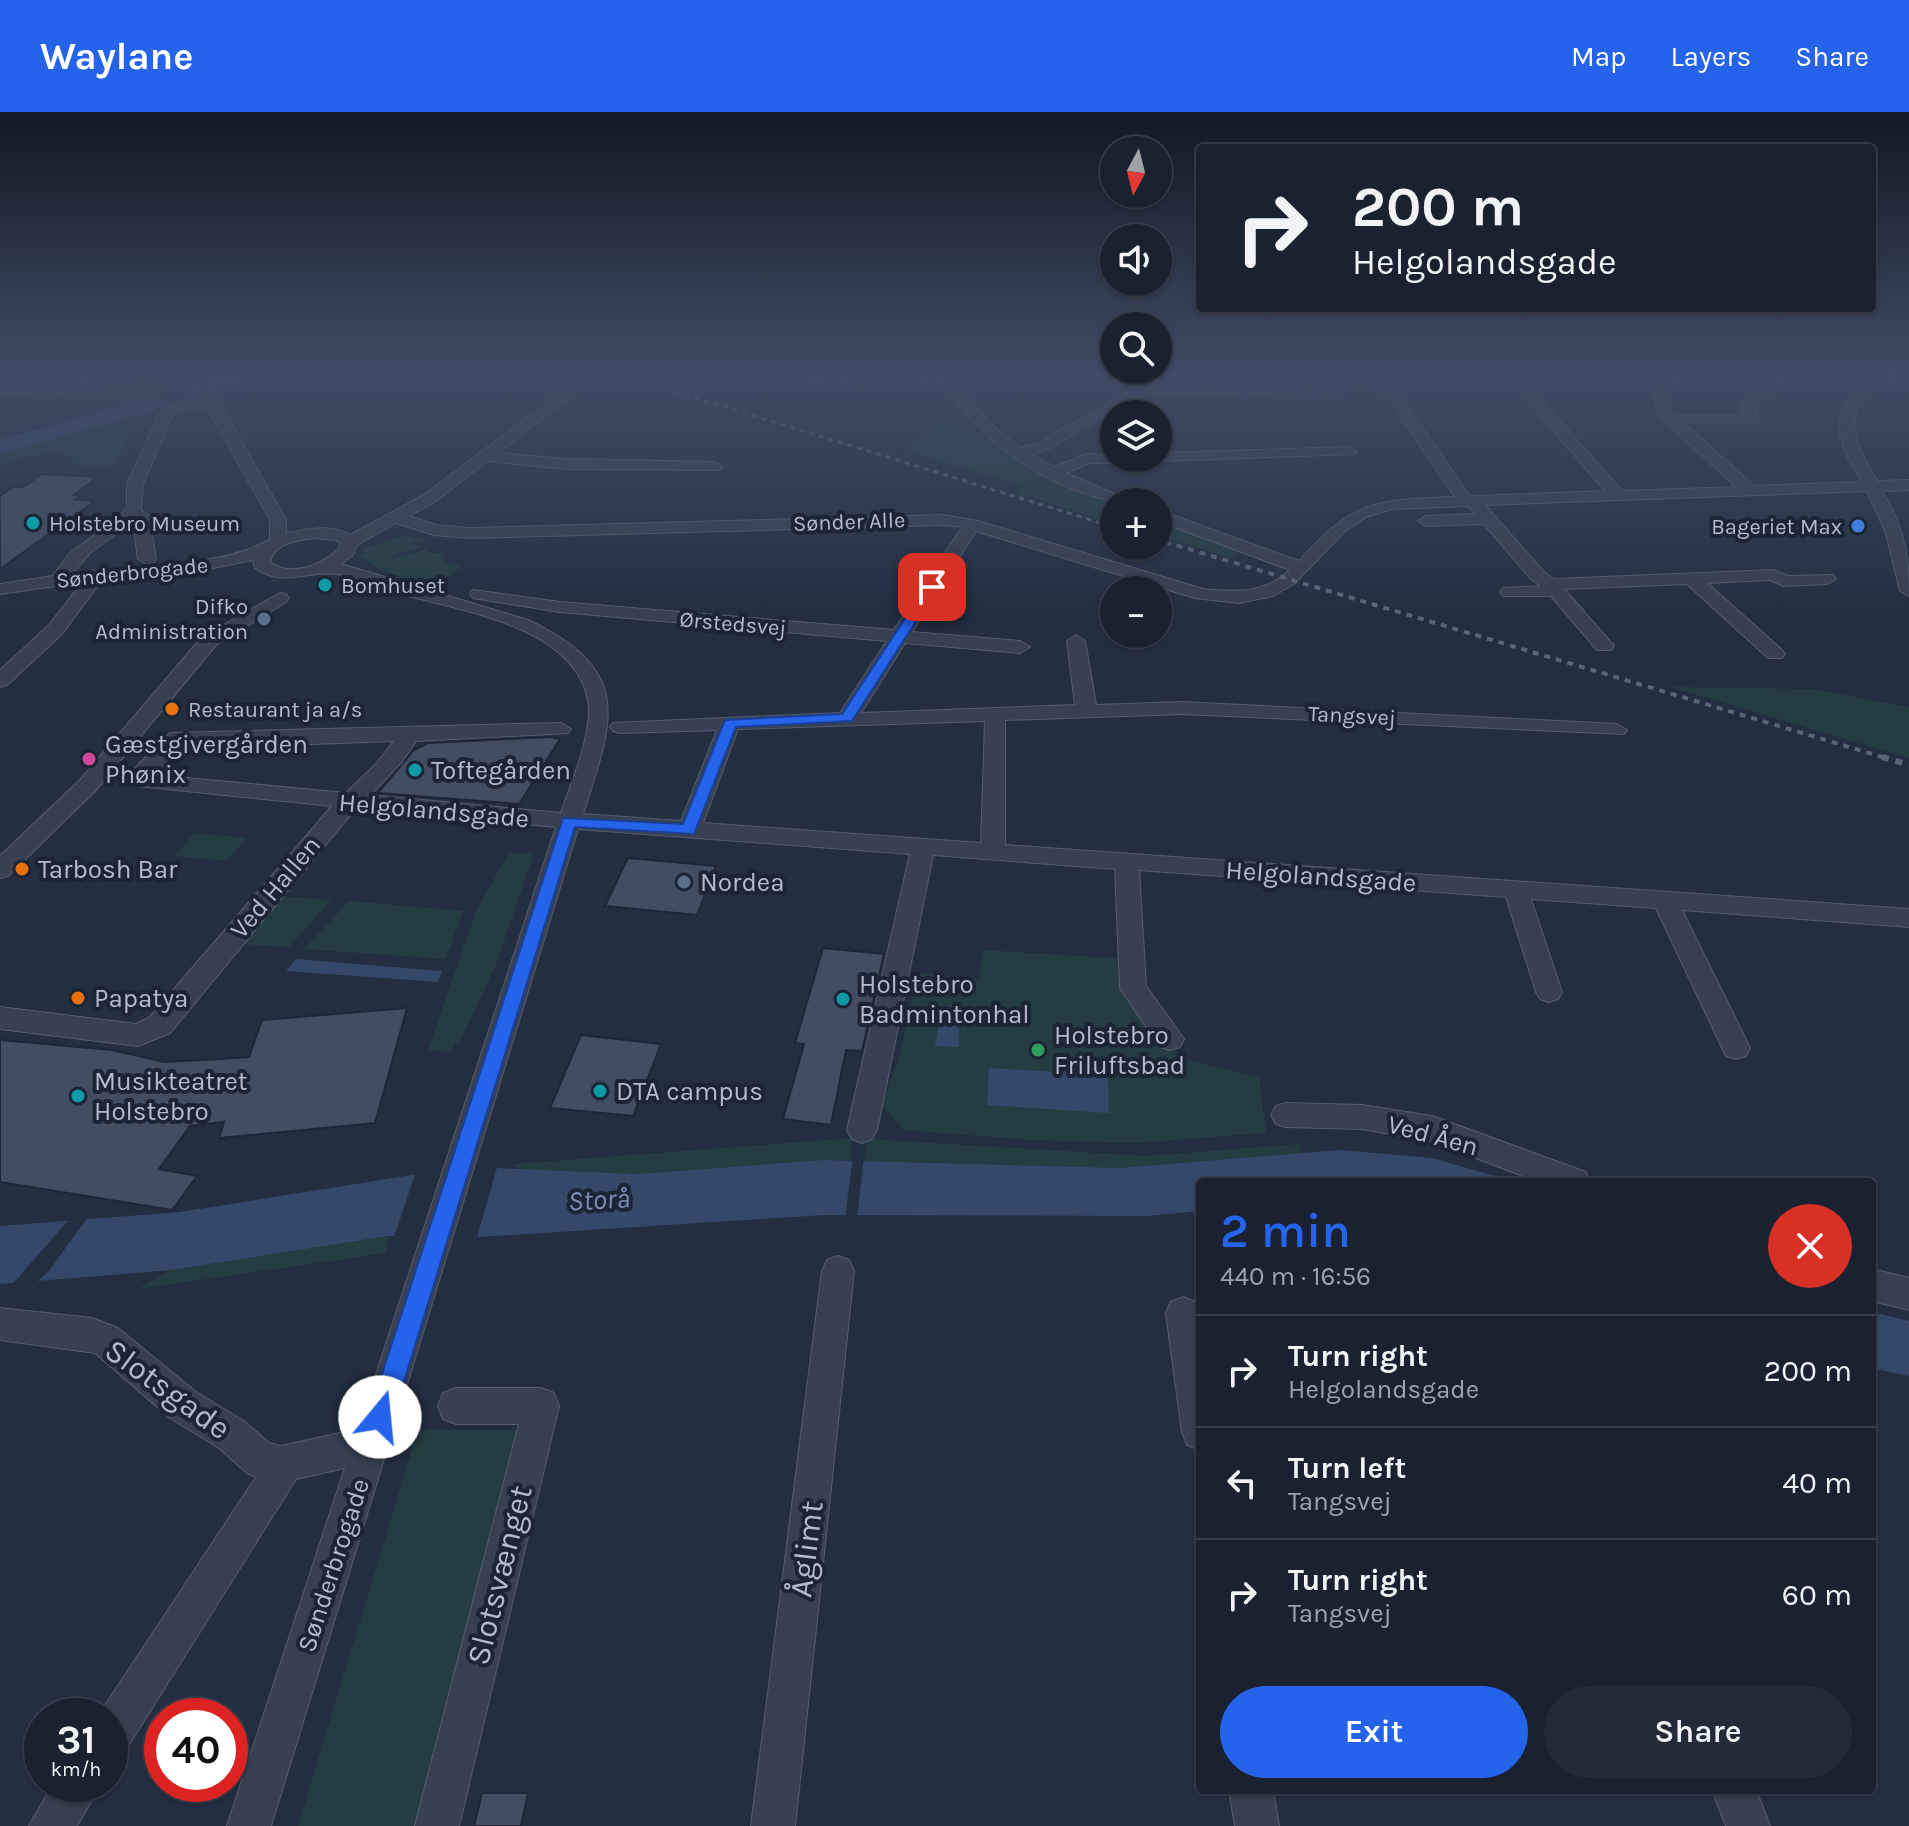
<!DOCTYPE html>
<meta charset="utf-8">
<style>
:root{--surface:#1a2231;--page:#232a39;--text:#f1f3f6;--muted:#9fa4ab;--line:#383f4d;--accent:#2563eb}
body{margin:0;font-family:Karla,sans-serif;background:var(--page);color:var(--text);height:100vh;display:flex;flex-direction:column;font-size:30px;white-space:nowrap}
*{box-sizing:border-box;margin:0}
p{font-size:26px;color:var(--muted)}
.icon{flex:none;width:44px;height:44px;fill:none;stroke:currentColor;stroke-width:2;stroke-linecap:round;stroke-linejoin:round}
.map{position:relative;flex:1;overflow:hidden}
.details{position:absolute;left:1196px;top:1066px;width:680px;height:616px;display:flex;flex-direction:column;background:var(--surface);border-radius:8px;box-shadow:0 2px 6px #0004,0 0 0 2px var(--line)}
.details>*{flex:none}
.banner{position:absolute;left:1196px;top:32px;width:680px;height:168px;border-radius:8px;box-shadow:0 2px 6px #0004,0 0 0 2px var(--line);background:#1a2231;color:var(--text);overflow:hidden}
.needle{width:52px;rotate:187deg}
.buttons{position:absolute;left:1100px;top:24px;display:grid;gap:16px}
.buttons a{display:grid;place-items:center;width:72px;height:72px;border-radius:50%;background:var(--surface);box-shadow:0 2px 6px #0004,0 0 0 2px var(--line);font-size:40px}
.speed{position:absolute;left:24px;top:1586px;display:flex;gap:16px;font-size:40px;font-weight:700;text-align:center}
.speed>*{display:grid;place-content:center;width:104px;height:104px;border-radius:50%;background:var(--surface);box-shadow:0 2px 6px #0004,0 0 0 2px var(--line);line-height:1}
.speed small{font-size:20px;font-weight:400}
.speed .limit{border:12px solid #d22;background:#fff;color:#111}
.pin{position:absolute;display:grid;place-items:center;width:68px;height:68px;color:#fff;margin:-34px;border-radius:16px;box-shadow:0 4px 12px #0006}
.me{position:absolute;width:88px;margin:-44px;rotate:17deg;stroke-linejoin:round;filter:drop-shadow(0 0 6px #0008)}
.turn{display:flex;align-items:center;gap:28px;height:168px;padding:0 24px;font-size:36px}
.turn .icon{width:104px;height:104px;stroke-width:2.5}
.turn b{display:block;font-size:56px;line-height:68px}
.round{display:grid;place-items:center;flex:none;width:84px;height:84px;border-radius:42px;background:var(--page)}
.summary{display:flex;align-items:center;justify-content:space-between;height:136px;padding:0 24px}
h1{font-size:48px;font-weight:600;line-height:60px;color:var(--accent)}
.cta{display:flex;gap:16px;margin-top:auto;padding:16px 24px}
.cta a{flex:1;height:92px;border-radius:48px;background:var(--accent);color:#fff;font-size:32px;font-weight:600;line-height:92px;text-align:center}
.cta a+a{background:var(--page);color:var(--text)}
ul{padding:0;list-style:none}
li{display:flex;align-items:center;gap:24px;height:112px;padding:0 24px;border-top:2px solid var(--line)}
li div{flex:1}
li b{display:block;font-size:30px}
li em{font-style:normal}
header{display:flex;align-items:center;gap:48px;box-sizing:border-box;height:112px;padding:0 40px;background:var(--accent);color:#fff}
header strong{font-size:38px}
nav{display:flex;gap:44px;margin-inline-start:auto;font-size:28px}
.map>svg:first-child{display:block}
</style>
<header>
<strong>Waylane</strong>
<nav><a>Map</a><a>Layers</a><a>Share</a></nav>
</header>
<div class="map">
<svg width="1909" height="1714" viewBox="0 0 1909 1714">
<rect width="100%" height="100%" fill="#232e41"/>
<path fill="#253d42" d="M 141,262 L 163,262 L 160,274 L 165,273 L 153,297 L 136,311 L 114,353 L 78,353 L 62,338 L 25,345 L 0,353 L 0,330 L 103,299 L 59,282 L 67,279 L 101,278 Z
M 936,313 L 967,314 L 980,324 L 991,326 L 1041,362 L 1114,390 L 1114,411 L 1014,381 L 1022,374 L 907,339 Z
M 1158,407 L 1238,439 L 1231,446 L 1158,424 Z
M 404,424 L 427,429 L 414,430 L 412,432 L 423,435 C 412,440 400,438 390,445 L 392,447 L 427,437 L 427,441 L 444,441 L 444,452 L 464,453 L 433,476 L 379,457 L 359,443 L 365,441 L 362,436 Z
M 1671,575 L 1812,577 L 1909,595 L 1909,646 Z
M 195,721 L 247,726 L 227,749 L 174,744 Z
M 509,741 L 534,741 L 497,850 L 460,930 L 456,931 L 451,940 L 428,938 L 477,797 Z
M 281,784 L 331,788 L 289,835 L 239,832 Z
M 349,789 L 463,799 L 446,847 L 304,837 Z
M 984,838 L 1128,847 L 1167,933 L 1191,949 L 1259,965 L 1266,1021 L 1135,1031 L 1032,1028 L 904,1018 L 882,993 L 900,943 L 918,861 L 979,867 Z
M 852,1026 L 850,1048 L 823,1048 L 638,1062 L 519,1057 L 513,1052 Z
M 867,1027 L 1146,1044 L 1299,1032 L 1301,1041 L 1120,1056 L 864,1049 Z
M 388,1124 L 386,1141 L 138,1177 L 171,1158 Z
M 418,1318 L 520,1318 L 426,1714 L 298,1714 Z"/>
<path fill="#364869" d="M 296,847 L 442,859 L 438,870 L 286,859 Z
M 942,894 L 958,894 L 959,935 L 935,934 Z
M 989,956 L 1108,963 L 1109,1001 L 987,993 Z
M 1339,1038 L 1432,1046 L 1516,1070 L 1200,1070 L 1200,1099 L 1147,1104 L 824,1103 L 480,1125 L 388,1124 L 171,1158 L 0,1172 L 0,1114 L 180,1100 L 412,1063 L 499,1056 L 638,1062 L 823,1048 L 1120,1056 Z
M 1872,1200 L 1909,1209 L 1909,1264 L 1872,1256 Z"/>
<path fill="#232e41" d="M 853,1044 L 864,1045 L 857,1107 L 845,1107 Z
M 498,1052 L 476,1129 L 393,1128 L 416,1059 Z
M 90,1102 L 49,1159 L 33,1173 L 10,1175 L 73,1103 Z"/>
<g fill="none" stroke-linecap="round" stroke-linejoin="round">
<path fill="#364869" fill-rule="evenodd" d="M 222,262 L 248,262 C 235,276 214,282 196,286 L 186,280 L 189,276 Z
M 154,285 L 165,291 L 162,296 L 0,342 L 0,328 Z"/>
</g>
<path fill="#424d64" stroke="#1e2738" stroke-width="2" d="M 42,362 L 98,365 L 73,383 L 82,383 L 75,388 L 95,389 L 0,457 L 0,384 L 13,375 L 23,375 Z
M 551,625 L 560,627 L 519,692 L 378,681 L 414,638 L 428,631 Z
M 628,746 L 716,754 L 697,803 L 605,794 Z
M 823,836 L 884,842 L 862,939 L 846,938 L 831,1013 L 783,1007 L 804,932 L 795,931 Z
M 407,896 L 375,1011 L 219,1026 L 224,1010 L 190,1014 L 159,1057 L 197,1064 L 172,1098 L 0,1070 L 0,928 L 112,938 L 164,950 L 221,947 L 249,945 L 262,908 Z
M 581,923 L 661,932 L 633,1004 L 550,996 Z
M 482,1681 L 528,1681 L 521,1714 L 474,1714 Z"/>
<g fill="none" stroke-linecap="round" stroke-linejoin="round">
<defs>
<path id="minor" d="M 87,262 L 106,262 L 50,285 L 0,280 L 0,272 L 49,277 Z
M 190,262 L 203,262 L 286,408 L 286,421 C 306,417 332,412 350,423 L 424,383 L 585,262 L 600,262 L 498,341 L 566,347 L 715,350 L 723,355 L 720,358 L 566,357 L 487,349 L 436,389 L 409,404 L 436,413 L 469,416 L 943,403 L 978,409 L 1203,477 C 1236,480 1264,482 1290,458 L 1158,409 L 1158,398 L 1299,449 C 1354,388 1375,388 1455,385 L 1383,279 L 1144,281 L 1046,338 L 1032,343 L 1054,355 L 1087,342 L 1141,346 L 1133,351 L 1089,351 L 1066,361 L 1133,390 C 1067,390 977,331 944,271 L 870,279 L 786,266 L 780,262 L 813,262 L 870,271 L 953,262 C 970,294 992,316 1021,336 L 1036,332 L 1157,264 L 1164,268 L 1158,273 L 1378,271 L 1372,262 L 1385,262 L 1469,383 L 1477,384 L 1605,379 L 1505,262 L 1518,262 L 1622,379 L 1736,375 L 1666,310 L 1656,296 L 1655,278 L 1671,262 L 1685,262 L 1669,279 L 1670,296 L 1675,303 L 1742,303 L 1742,290 L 1776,262 L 1790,262 L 1754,294 L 1759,307 L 1757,310 L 1684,311 L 1754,374 L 1862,370 C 1842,336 1824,306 1860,277 C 1874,265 1889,262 1906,262 C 1897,270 1883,272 1873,280 C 1838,305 1860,340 1877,369 L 1909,368 L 1909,378 L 1882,379 C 1904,417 1909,441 1909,484 L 1900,479 L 1886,421 L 1867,379 L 1485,393 L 1543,459 L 1554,467 L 1774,458 L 1787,464 L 1833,463 L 1836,467 L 1827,472 L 1783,474 L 1770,468 L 1707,471 L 1782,538 L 1785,542 L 1782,546 L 1768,546 L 1687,472 L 1564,477 L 1614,534 L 1611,538 L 1597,538 L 1551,484 L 1503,484 L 1500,480 L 1503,476 L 1541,474 L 1531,467 L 1484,412 L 1426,414 L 1418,409 L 1426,404 L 1476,402 L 1468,394 L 1392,397 L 1366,405 L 1344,420 L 1294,472 L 1273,484 L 1239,491 L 1195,486 L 976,419 L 912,520 L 1020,529 L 1030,535 L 1020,541 L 905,531 L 861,601 L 1075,593 L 1067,529 L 1076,523 L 1085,529 L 1096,593 L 1182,590 L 1617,612 L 1627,618 L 1624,622 L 1182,602 L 1005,608 L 1005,733 L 1909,797 L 1909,815 L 1682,798 L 1750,936 L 1746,944 L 1736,947 L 1726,944 L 1656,796 L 1531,787 L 1562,880 L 1558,887 L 1549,890 L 1540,887 L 1536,880 L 1506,785 L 1139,758 L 1146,874 L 1184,927 L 1180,935 L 1170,938 L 1160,935 L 1120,876 L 1115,757 L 933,743 L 877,1018 L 872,1027 L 862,1031 L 852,1027 L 847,1018 L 910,742 L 578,717 L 271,1714 L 227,1714 L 345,1356 L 296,1367 L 125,1639 L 110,1645 L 110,1604 L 98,1604 L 256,1365 L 247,1361 L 219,1336 L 170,1306 L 95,1241 L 0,1228 L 0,1196 L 92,1206 L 118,1216 L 196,1280 L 245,1310 L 269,1331 L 281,1334 L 358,1317 L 556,715 L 356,696 L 170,921 L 138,934 L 0,917 L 0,895 L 136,912 L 150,905 L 332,694 L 128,673 L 125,668 L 128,663 L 170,621 L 561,611 L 571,617 L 568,621 L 416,629 L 401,651 L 370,683 L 561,701 C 571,671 594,619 588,588 C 574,514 461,499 401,482 C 379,476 360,465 337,462 C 307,458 283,476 255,456 L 253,448 L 204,458 L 111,466 L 0,482 L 0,472 L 53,464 L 69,442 L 121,403 L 127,395 L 127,372 L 160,301 L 168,294 L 203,287 ZM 207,295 L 270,408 L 270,427 C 226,456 127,453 72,461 L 90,441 L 133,409 L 138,447 L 147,452 L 153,451 L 156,447 L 149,403 L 141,398 L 143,372 L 171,306 L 177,300 ZM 396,411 L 434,423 L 469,426 L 943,413 L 962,415 L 894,518 L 560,490 L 473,478 L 470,482 L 473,486 L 560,500 L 887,529 L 840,601 L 613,611 L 610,615 L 613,619 L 620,621 L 717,618 L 681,709 L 583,702 C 614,606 634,559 528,508 L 341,452 L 353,443 L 357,433 ZM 315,426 L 336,428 L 340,431 L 339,437 C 321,453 291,466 270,450 C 274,431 298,428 315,426 ZM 985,609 L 981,731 L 703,711 L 738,617 ZM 394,629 L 376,652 L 346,681 L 154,663 L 183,632 L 284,633 Z
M 1350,335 L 1357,339 L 1355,342 L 1158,349 L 1151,346 L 1158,346 L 1158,341 Z
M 87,471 L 96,476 L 62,522 L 7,573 L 0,575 L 0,558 L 48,514 L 81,472 Z
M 280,481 L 286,482 L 289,486 L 286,490 L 216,533 L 96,678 L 8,764 L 0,766 L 0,744 L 80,668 L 202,525 Z
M 1286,991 L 1362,993 L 1432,1004 L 1586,1060 L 1590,1070 L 1539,1070 L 1431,1029 L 1362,1017 L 1286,1015 L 1276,1012 L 1271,1003 L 1276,994 Z
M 838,1144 L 849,1148 L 854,1159 L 795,1714 L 751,1714 L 822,1159 L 827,1148 Z
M 1872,1157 L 1909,1166 L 1909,1198 L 1872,1189 Z
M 1183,1185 L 1195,1190 L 1200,1203 L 1200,1338 L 1187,1333 L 1182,1320 L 1166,1201 L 1171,1190 Z
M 456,1276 L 541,1276 L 554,1281 L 559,1294 L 459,1714 L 415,1714 L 519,1312 L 456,1312 L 443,1307 L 438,1294 L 443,1281 Z
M 53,1672 L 101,1672 L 77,1714 L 29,1714 Z
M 1229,1678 L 1273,1678 L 1279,1714 L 1235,1714 Z
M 1712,1678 L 1756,1678 L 1770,1714 L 1726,1714 Z"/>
</defs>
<use href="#minor" stroke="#555e6e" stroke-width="2"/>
<use href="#minor" fill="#384051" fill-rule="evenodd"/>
<path stroke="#596478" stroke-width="3" stroke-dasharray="5 5" stroke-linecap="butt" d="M 618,262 L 1114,415
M 1158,428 L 1171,432"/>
<path stroke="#596478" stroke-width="4" stroke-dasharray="6 6" stroke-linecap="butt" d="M 1165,430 L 1889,647"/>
<path stroke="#596478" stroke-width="6" stroke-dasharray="7 7" stroke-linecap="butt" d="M 1882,645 L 1909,653"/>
</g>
<linearGradient id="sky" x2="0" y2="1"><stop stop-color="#131924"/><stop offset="0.52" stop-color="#3f4c65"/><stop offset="1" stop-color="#3f4c65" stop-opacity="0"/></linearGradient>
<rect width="1909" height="502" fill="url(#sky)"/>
<path fill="#2563eb" stroke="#184099" stroke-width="2" d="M 932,471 L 938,475 L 852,609 L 736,615 L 694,722 L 575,715 L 393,1305 L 389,1314 L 380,1317 L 371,1314 L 368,1305 L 563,706 L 683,712 L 725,608 L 842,602 L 926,475 Z"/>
<g fill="#0f9aa8" stroke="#1c2536" stroke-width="3">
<circle cx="33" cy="411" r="8"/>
<circle cx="325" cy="473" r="8"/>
<circle cx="415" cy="658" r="8"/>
<circle cx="843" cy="887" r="8"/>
<circle cx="600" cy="979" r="8"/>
<circle cx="78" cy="984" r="8"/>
</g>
<circle fill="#3f7fe0" stroke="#1c2536" stroke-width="3" cx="1858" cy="414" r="8"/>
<g fill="#5c6f8a" stroke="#1c2536" stroke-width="3">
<circle cx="264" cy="507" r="8"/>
<circle cx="684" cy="770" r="8"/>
</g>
<g fill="#e8710a" stroke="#1c2536" stroke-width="3">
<circle cx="172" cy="597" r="8"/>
<circle cx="22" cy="757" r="8"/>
<circle cx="78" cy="886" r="8"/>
</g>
<circle fill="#d1479c" stroke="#1c2536" stroke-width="3" cx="89" cy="647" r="8"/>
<circle fill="#2e9e5b" stroke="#1c2536" stroke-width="3" cx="1038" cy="938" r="8"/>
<g text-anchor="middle" stroke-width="8" stroke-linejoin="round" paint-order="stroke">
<g font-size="22" fill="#b4bbcb" stroke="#1c2536">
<text transform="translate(849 409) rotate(-2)" y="8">Sønder Alle</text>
<text transform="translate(132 460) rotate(-6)" y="8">Sønderbrogade</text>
<text transform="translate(733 511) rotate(5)" y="8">Ørstedsvej</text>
<text transform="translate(1352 603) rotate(3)" y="8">Tangsvej</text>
</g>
<g font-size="22" fill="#b4bbcb" stroke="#1c2536" text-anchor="start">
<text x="49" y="419">Holstebro Museum</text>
<text x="1842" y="422" text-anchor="end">Bageriet Max</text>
<text x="341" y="481">Bomhuset</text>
<text x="248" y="502" text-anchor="end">Difko<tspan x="248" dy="25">Administration</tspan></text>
<text x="188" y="605">Restaurant ja a/s</text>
</g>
<g font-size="26" fill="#b4bbcb" stroke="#1c2536" text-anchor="start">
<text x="105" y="641">Gæstgivergården<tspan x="105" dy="30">Phønix</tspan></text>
<text x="431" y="667">Toftegården</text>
<text x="38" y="766">Tarbosh Bar</text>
<text x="700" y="779">Nordea</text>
<text x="859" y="881">Holstebro<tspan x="859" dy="30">Badmintonhal</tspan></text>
<text x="94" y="895">Papatya</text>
<text x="1054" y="932">Holstebro<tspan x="1054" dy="30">Friluftsbad</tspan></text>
<text x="94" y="978">Musikteatret<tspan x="94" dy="30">Holstebro</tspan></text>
<text x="616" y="988">DTA campus</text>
</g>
<g font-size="26" fill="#b4bbcb" stroke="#1c2536">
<text transform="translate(434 698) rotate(5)" y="9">Helgolandsgade</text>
<text transform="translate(1321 764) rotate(4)" y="9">Helgolandsgade</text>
<text transform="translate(275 775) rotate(-50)" y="9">Ved Hallen</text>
<text transform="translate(1433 1023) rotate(15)" y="9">Ved Åen</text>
<text transform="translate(333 1453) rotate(-72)" y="9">Sønderbrogade</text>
</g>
<g font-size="28" font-style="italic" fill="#7a8eb5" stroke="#1c2536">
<text transform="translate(599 1087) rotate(-3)" y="10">Storå</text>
</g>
<g font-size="32" fill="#b4bbcb" stroke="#1c2536">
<text transform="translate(168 1277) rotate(36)" y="11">Slotsgade</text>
<text transform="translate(806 1437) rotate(-83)" y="11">Åglimt</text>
<text transform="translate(499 1463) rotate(-76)" y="11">Slotsvænget</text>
</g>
</g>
</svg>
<div class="buttons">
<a><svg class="needle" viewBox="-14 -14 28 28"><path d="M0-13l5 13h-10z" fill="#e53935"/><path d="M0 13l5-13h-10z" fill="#9fa4ab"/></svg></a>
<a><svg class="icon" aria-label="sound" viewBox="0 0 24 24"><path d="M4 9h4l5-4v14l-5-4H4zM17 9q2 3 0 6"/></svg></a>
<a><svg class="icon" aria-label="search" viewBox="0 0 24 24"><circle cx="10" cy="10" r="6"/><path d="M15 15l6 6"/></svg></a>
<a><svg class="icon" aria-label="layers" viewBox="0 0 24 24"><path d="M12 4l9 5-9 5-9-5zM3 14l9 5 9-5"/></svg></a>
<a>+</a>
<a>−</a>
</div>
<div class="speed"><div>31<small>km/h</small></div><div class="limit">40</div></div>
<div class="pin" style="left:932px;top:475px;background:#d93025"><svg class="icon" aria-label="arrive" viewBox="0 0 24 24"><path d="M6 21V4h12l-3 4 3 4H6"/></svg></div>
<svg class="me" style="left:380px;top:1305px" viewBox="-20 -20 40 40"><circle r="19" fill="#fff"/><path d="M0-13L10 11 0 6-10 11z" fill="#2563eb"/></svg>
<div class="banner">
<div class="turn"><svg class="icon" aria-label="right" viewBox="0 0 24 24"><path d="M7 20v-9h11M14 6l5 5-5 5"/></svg><div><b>200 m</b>Helgolandsgade</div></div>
</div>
<section class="details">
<div class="summary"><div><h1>2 min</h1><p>440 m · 16:56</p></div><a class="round" style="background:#d93025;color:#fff"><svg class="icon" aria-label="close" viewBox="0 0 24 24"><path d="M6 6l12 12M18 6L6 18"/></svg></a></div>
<ul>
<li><svg class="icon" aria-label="right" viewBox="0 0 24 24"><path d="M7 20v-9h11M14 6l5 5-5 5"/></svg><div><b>Turn right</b><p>Helgolandsgade</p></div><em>200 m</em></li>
<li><svg class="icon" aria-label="left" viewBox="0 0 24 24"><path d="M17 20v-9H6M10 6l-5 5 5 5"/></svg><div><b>Turn left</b><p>Tangsvej</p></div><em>40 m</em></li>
<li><svg class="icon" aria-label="right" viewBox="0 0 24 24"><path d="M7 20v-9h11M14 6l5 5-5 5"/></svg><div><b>Turn right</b><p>Tangsvej</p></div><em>60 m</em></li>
</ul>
<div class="cta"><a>Exit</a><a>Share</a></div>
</section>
</div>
